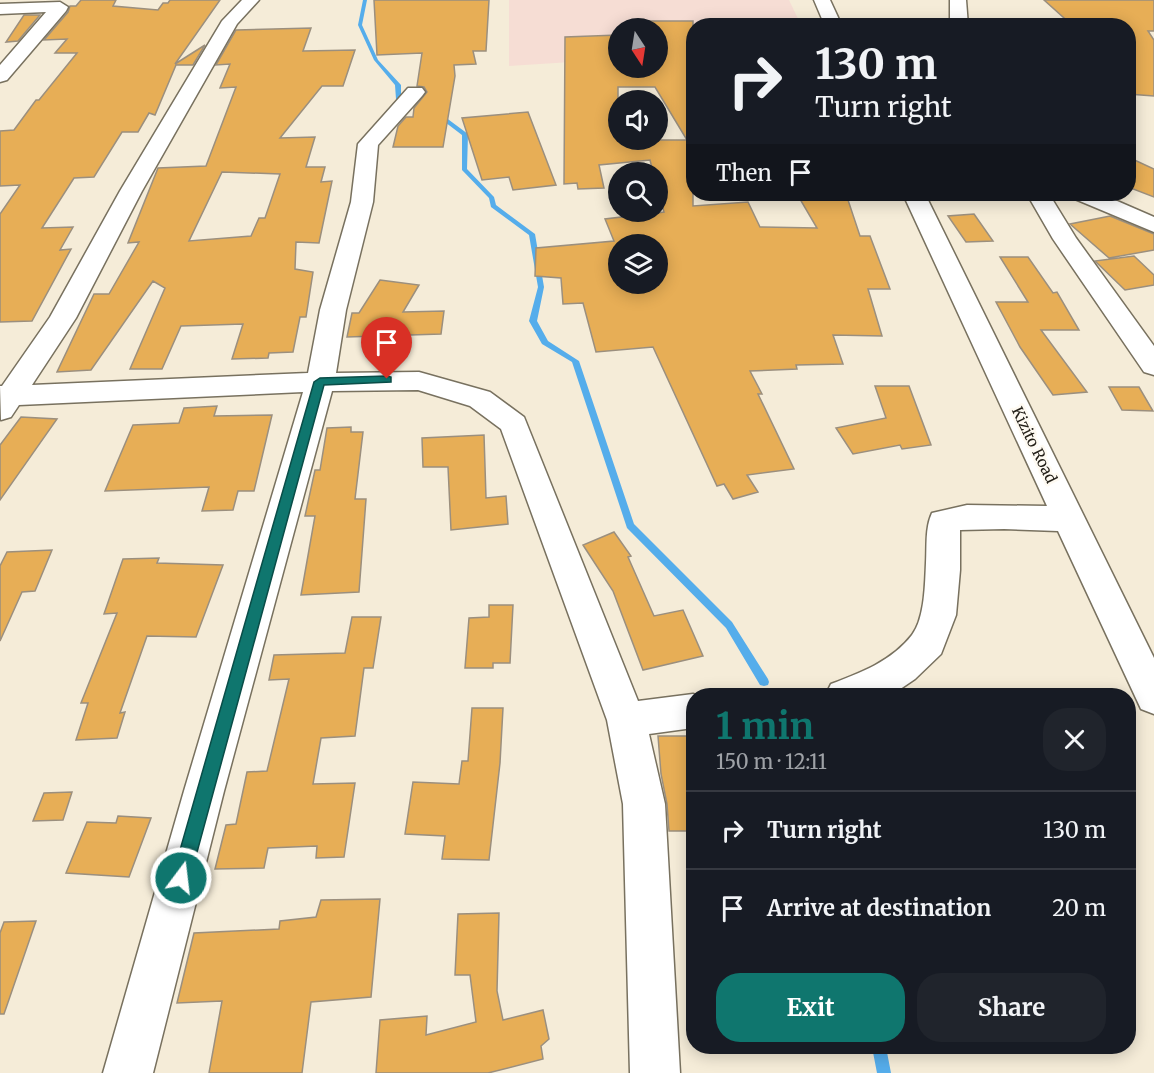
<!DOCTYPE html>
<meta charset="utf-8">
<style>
:root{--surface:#171b24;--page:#20242c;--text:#f1f3f6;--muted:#9ea1a6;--line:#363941;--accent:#0f766e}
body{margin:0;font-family:Merriweather,serif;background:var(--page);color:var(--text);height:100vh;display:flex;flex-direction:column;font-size:22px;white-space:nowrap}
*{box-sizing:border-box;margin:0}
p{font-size:20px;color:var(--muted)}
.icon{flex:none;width:33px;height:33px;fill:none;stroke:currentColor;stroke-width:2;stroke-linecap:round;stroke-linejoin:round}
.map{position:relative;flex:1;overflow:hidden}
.side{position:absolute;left:686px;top:688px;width:450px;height:366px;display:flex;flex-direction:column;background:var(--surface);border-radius:24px;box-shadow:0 3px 15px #0003}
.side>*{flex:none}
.top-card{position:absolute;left:686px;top:18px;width:450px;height:183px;border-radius:24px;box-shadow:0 3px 15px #0003;background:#171b24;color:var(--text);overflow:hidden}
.needle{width:39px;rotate:168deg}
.buttons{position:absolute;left:608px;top:18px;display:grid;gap:12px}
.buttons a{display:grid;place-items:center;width:60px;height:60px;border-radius:50%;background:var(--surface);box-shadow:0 3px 15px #0003;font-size:30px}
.pin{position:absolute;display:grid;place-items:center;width:51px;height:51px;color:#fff;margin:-62px -26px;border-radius:50% 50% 50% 0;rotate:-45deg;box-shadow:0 0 6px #0007}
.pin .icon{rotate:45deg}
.me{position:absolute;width:66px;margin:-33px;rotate:15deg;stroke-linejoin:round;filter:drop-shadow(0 0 4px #0008)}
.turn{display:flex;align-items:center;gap:21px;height:126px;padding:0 30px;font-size:27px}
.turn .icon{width:78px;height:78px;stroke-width:2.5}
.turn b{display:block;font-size:42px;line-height:51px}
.then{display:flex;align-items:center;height:57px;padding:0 30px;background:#0003;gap:12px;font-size:22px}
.round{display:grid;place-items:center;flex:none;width:63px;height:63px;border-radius:24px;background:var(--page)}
.summary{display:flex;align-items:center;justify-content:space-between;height:102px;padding:0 30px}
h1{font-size:36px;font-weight:700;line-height:45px;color:var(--accent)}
.action{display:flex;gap:12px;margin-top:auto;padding:12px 30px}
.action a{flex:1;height:69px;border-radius:24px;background:var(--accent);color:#fff;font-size:24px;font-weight:700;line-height:69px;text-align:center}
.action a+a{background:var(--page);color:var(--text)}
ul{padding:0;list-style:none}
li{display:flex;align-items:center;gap:18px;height:78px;padding:0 30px;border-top:2px solid var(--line)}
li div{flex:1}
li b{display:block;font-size:22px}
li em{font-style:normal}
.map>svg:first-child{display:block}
</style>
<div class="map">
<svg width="1154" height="1073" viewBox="0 0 1154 1073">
<rect width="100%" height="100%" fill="#f5ecd8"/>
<path fill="#f6ddd4" d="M 509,0 L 789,0 L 801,25 L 618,28 L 618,59 L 509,66 Z"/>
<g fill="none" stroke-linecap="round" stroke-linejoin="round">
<path fill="#55adeb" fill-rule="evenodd" d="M 363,0 L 367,0 L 362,25 L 378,60 L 401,85 L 401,100 L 396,99 L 395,85 L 374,60 L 358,25 Z
M 437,114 L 441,114 L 468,134 L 467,169 L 494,197 L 496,205 L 535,234 L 544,287 L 537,321 L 548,341 L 579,361 L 634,524 L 732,622 L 768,679 L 769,682 L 768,685 L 764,686 L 760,685 L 726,628 L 627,528 L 572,362 L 542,344 L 529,321 L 538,287 L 529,235 L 491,207 L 489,198 L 462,170 L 462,135 L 437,116 Z
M 872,1047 L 886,1047 L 891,1073 L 877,1073 Z"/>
</g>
<path fill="#e7ae56" stroke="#9b8f7e" stroke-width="1.5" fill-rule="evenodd" d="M 81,0 L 116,0 L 113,6 L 158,10 L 163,3 L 168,3 L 170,0 L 220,0 L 175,64 L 205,45 L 193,65 L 176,65 L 155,115 L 149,113 L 138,132 L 122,132 L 94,177 L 74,178 L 42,228 L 73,227 L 60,250 L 71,249 L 32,321 L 0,322 L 0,214 L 20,185 L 0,186 L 0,131 L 14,130 L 36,100 L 39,100 L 77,53 L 55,53 L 67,39 L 44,40 L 68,12 L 70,6 L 76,6 Z
M 374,0 L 489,0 L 486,51 L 473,51 L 476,64 L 454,65 L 455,76 L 443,147 L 393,147 L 398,126 L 406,117 L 413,117 L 414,108 L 427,92 L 424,87 L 417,86 L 422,53 L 377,55 Z
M 1044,0 L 1154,0 L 1154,31 L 1148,31 L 1154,40 L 1154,96 L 1128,94 L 1128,26 L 1073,26 Z
M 24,15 L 40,15 L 18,41 L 6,42 Z
M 639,21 L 693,21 L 693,206 L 748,202 L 760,227 L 817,228 L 797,194 L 846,194 L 860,236 L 870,236 L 890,289 L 868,289 L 882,336 L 833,335 L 843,364 L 796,365 L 797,369 L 750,371 L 762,394 L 758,394 L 794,469 L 747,475 L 758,492 L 733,499 L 724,484 L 717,486 L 653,347 L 596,352 L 583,303 L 563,304 L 561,278 L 535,276 L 536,248 L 614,241 L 605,219 L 664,212 L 657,186 L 657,172 L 653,172 L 650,160 L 599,165 L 604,188 L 578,189 L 577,183 L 564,184 L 565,37 L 618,35 L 618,68 L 657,68 L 657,28 L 639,28 ZM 618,87 L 655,87 L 687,140 L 618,140 ZM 618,244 L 657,244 L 657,284 L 618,284 Z
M 311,28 L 303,51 L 355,50 L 343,86 L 322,86 L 280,138 L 315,137 L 306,167 L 325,167 L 321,182 L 332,181 L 319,243 L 296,242 L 295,269 L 313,272 L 306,317 L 300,317 L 293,352 L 269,353 L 268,358 L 232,359 L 243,324 L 181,326 L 162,369 L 130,369 L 165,288 L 153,281 L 91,370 L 57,372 L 94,294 L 109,294 L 139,242 L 128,243 L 158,168 L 206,166 L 236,87 L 220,88 L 230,64 L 216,65 L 236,30 ZM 222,172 L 280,174 L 265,218 L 259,218 L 251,236 L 189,241 Z
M 528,112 L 556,185 L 513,190 L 509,177 L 482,180 L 462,118 Z
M 1128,157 L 1154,169 L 1154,197 L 1128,187 Z
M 974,214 L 993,241 L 966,242 L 948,216 Z
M 1110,216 L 1154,234 L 1154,250 L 1109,258 L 1070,224 Z
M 1134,256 L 1154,275 L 1154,285 L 1125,290 L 1095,261 Z
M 1000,257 L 1028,257 L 1053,293 L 1057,292 L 1079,330 L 1041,330 L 1087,392 L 1053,395 L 1020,347 L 996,302 L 1028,302 Z
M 380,280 L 419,285 L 403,312 L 444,311 L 441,334 L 347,337 L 352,313 L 359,313 Z
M 875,386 L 909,386 L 931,445 L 902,449 L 900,445 L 853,454 L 836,428 L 886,418 Z
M 1109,387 L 1139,387 L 1153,411 L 1122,410 Z
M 217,406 L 214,416 L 272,415 L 254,491 L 238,491 L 233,510 L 202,511 L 209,487 L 105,491 L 133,425 L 179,423 L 184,408 Z
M 21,417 L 57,419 L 0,500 L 0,445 Z
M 351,427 L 351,432 L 363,432 L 355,499 L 366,499 L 359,592 L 301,595 L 315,516 L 305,516 L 315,470 L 320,470 L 327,428 Z
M 484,435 L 486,498 L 506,496 L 508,524 L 451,530 L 448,467 L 423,467 L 422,438 Z
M 614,532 L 631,556 L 628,557 L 654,616 L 683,610 L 703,656 L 643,670 L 613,591 L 583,545 Z
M 52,550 L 35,591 L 22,592 L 0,641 L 0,566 L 7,552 Z
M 159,558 L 157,563 L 223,565 L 196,637 L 147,636 L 120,713 L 125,712 L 117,738 L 76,740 L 88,703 L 81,703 L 117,613 L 104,614 L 123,559 Z
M 489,605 L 513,605 L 510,663 L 493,663 L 493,668 L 465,668 L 469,618 L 489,617 Z
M 352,617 L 381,617 L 373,668 L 364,668 L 355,736 L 321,738 L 313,784 L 355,783 L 344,857 L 316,858 L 317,846 L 268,848 L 264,868 L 215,869 L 226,825 L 236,824 L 247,772 L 267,771 L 289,679 L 269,680 L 274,655 L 345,653 Z
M 472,708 L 503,708 L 500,763 L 489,860 L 442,859 L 445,836 L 405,834 L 413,782 L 459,784 L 462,761 L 468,761 Z
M 658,736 L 693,736 L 693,831 L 669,831 L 667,804 L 661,774 Z
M 72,792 L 63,820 L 33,821 L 44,793 Z
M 118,816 L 151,818 L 129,877 L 66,873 L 87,822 L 116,823 Z
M 380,899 L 371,997 L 311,1002 L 302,1073 L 209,1073 L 222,1001 L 177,1003 L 194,933 L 279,929 L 280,921 L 316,917 L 321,900 Z
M 499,913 L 497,991 L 503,1020 L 543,1010 L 549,1039 L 541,1046 L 543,1059 L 488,1073 L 376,1073 L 380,1020 L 427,1016 L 426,1035 L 476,1022 L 470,975 L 455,975 L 458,914 Z
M 36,921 L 4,1014 L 0,1014 L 0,933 L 4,922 Z"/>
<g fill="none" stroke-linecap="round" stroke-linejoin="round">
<defs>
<path id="minor" d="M 242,0 L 259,0 L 237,24 L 142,191 L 76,318 L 32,385 L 308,373 L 320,310 L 351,202 L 358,144 L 408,88 L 422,88 L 425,92 L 422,96 L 378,145 L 373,202 L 346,310 L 336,373 L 419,372 L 490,392 L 524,417 L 638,701 L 693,694 L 699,696 L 693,696 L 693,728 L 649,734 L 665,804 L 680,1073 L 630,1073 L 623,804 L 607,720 L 501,429 L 470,406 L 418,390 L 332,391 L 224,791 L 153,1073 L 103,1073 L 184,791 L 303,392 L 19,405 L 11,417 L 1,420 L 0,386 L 2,386 L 50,317 L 120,191 L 222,21 Z
M 814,0 L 830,0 L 842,26 L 825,26 Z
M 950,0 L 966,0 L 968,26 L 950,26 Z
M 60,2 L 68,7 L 66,11 L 7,80 L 0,82 L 0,65 L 46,12 L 0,14 L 0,4 Z
M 903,194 L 925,194 L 1154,658 L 1154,714 L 1141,709 L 1058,531 L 1004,529 L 960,530 L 960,570 L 956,615 L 941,654 L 915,679 L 890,696 L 825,696 L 831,684 C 860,673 892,661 912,635 C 925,618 925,583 926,563 C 927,546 925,528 932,513 L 967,505 L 1047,506 Z
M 1027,194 L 1049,194 L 1076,238 L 1154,346 L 1154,375 L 1144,372 L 1053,239 Z
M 1072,194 L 1101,194 L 1154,217 L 1154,232 L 1075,199 Z"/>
</defs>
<use href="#minor" stroke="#78715f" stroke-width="3"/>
<use href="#minor" fill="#fff" fill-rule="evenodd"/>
</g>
<path fill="#0f766e" stroke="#0a4d48" stroke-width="1.5" d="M 387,376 L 391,377 L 391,382 L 324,385 L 190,878 L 187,884 L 181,887 L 174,884 L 172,878 L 314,382 L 320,378 Z"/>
<g text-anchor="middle" stroke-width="5" stroke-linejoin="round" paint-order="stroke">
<g font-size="15" fill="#242019" stroke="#fefaf2">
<text transform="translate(1034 445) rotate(64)" y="5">Kizito Road</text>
</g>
</g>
</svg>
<div class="buttons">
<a><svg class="needle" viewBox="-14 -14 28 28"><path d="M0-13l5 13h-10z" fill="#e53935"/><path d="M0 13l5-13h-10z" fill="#9ea1a6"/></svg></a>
<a><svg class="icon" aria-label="sound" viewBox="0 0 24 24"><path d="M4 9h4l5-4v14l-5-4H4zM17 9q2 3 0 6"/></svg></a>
<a><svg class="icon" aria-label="search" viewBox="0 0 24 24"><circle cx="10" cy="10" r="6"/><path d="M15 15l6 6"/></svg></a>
<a><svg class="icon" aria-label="layers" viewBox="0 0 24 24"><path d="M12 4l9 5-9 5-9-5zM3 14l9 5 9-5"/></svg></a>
</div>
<div class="pin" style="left:387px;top:379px;background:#d93025"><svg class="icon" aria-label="arrive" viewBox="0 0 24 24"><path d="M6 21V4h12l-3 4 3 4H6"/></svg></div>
<svg class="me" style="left:181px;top:878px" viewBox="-20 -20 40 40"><circle r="17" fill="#0f766e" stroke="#fff" stroke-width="3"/><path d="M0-11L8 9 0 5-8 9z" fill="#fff"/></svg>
<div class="top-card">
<div class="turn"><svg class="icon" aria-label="right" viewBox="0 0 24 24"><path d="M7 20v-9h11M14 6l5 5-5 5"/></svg><div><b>130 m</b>Turn right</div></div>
<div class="then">Then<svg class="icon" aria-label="arrive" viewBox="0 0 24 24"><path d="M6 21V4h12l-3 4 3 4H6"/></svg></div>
</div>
<section class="side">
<div class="summary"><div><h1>1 min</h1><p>150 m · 12:11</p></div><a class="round"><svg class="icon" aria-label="close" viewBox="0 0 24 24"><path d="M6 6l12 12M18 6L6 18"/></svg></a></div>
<ul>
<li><svg class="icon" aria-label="right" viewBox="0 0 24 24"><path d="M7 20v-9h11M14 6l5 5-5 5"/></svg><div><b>Turn right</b></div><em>130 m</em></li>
<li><svg class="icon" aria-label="arrive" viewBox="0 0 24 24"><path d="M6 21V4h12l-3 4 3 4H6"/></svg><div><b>Arrive at destination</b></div><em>20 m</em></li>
</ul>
<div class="action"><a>Exit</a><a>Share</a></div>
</section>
</div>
